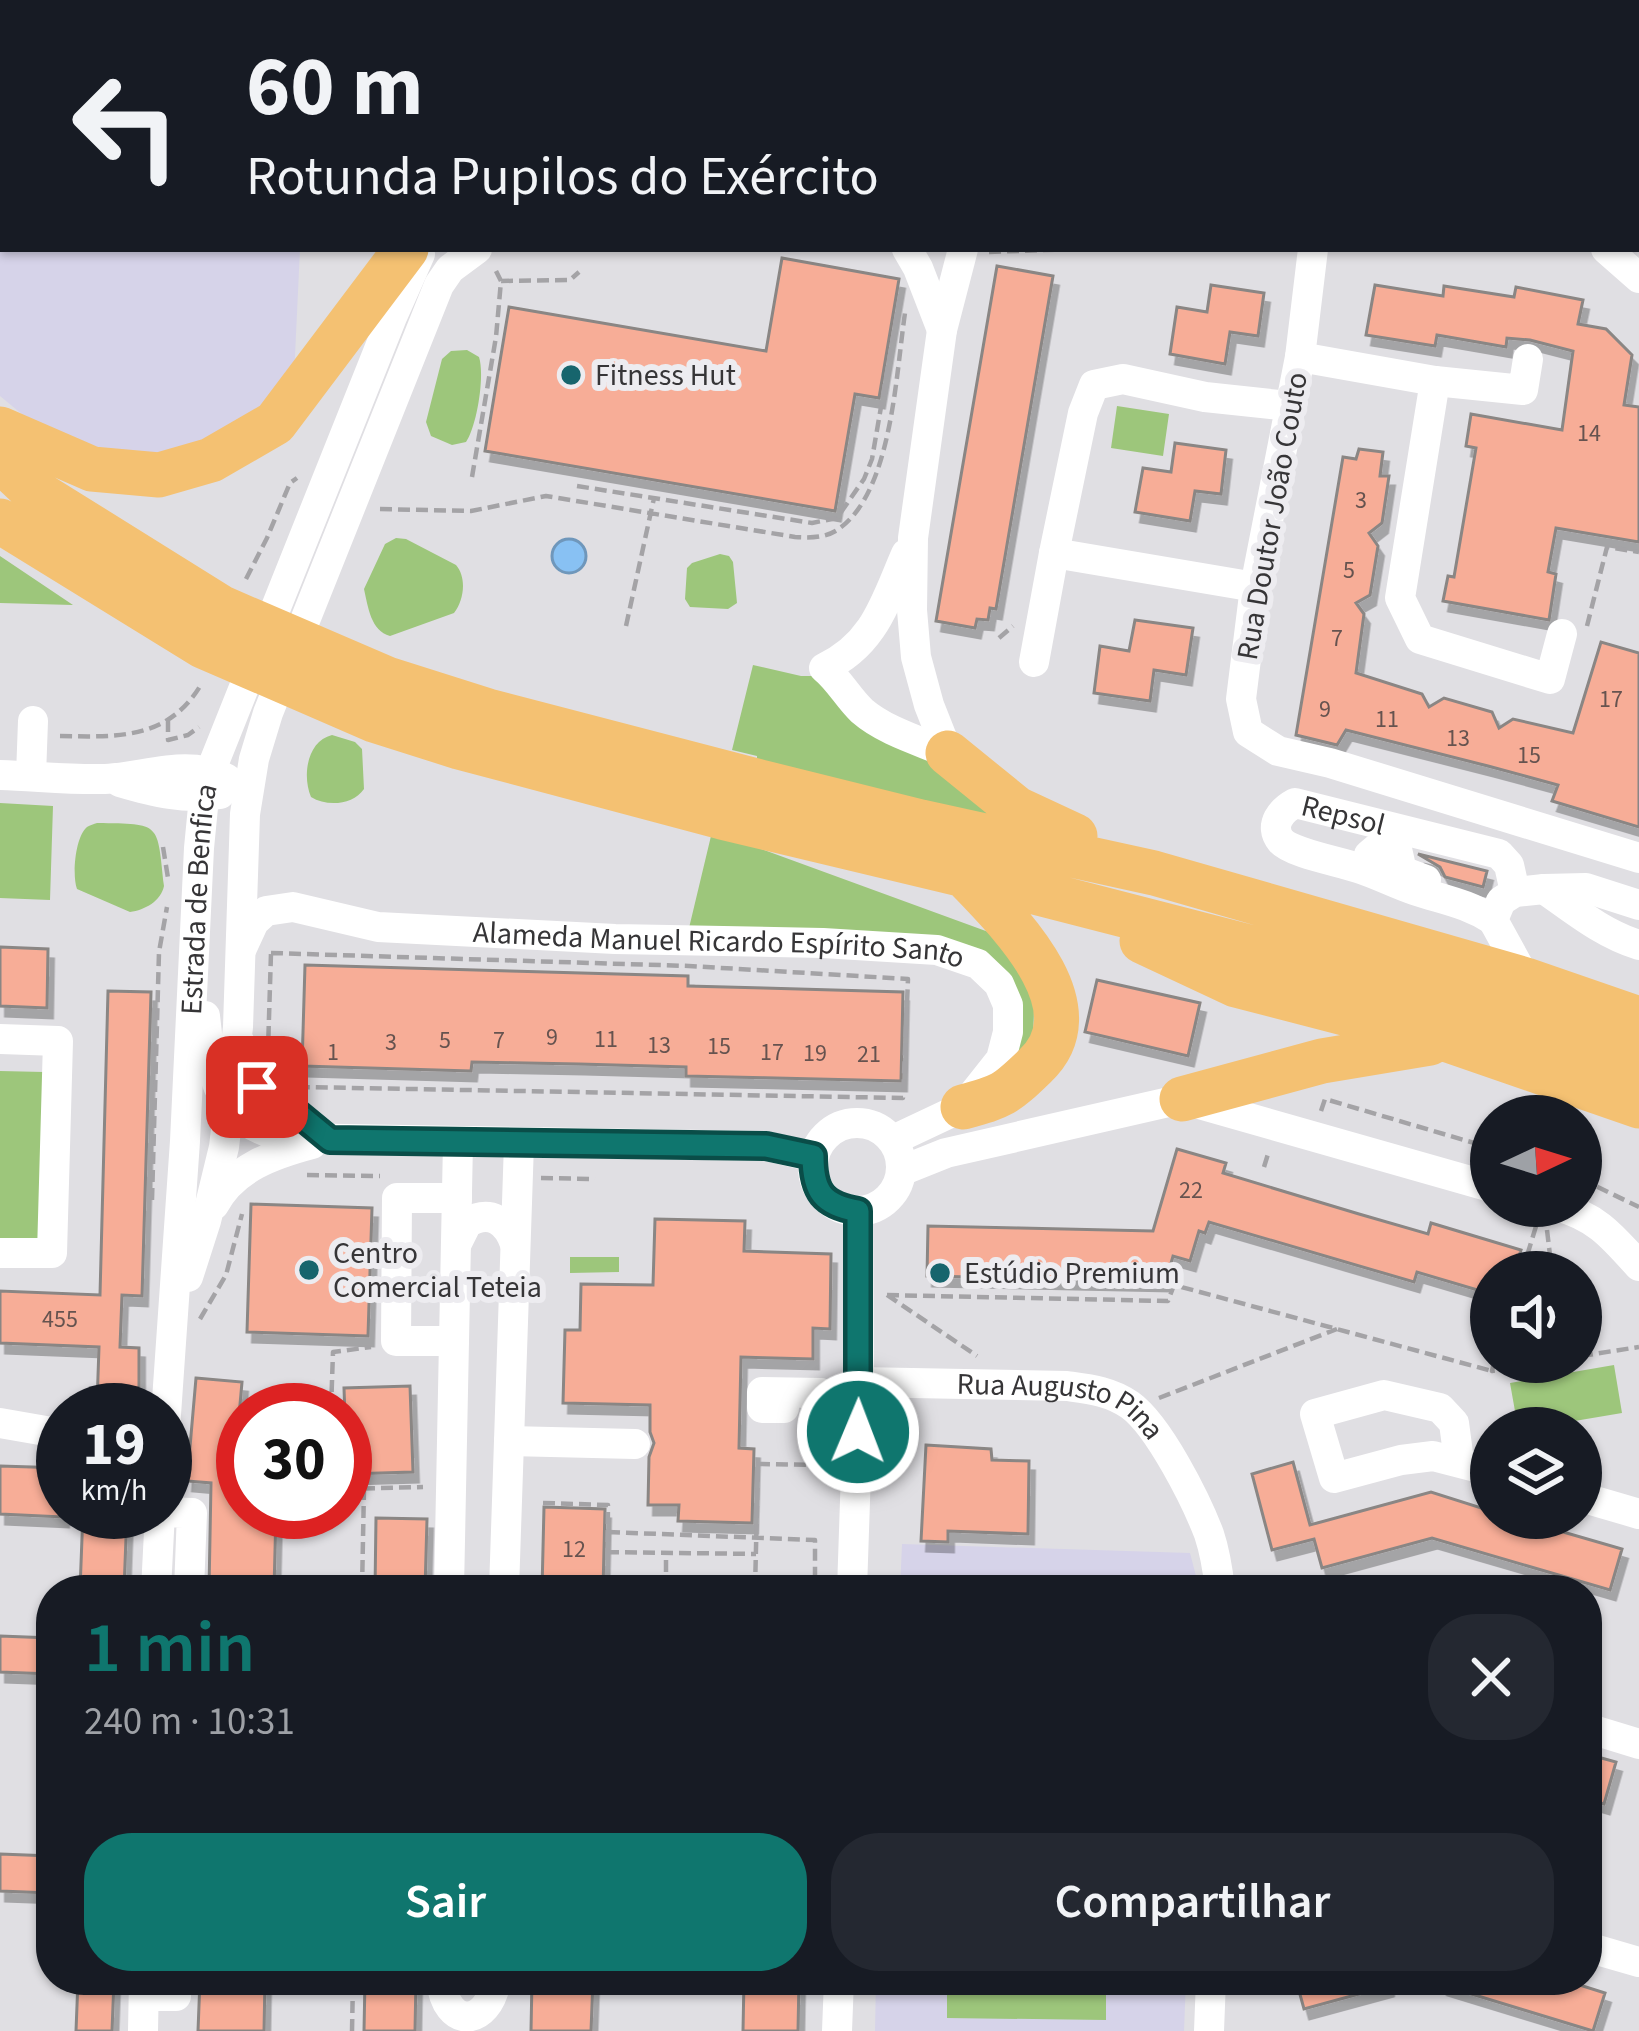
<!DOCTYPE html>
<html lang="pt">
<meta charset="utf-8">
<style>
:root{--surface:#171b24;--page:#242831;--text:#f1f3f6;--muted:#9ea1a6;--accent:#0f766e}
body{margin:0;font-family:"Source Sans 3",sans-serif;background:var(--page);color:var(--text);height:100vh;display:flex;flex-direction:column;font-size:45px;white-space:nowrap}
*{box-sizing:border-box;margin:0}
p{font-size:39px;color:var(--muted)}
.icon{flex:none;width:66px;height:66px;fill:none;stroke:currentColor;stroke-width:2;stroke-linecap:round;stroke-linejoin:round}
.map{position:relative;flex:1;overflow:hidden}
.details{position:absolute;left:36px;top:1575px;width:1566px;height:420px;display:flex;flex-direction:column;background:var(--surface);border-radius:48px;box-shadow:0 3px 9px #0004}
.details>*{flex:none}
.hud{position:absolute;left:0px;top:0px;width:1641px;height:252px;box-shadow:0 3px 9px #0004;background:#171b24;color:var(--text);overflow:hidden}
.needle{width:78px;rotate:86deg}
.fabs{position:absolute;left:1470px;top:1095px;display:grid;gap:24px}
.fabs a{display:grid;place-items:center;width:132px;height:132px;border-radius:50%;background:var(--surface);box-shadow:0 3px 9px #0004;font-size:60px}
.speed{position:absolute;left:36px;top:1383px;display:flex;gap:24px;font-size:60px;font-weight:700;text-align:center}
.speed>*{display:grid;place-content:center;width:156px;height:156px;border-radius:50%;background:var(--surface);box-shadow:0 3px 9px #0004;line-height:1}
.speed small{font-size:30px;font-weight:400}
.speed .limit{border:18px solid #d22;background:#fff;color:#111}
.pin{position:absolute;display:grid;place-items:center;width:102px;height:102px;color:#fff;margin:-51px;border-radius:24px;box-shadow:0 6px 18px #0006}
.me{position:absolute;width:132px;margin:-66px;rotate:1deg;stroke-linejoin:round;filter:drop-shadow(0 0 9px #0008)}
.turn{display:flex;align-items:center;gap:42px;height:252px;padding:0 48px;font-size:54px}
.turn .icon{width:156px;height:156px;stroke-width:2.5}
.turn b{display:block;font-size:84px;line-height:102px}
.round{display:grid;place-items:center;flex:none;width:126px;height:126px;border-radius:48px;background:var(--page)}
.head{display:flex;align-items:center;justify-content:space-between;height:204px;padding:0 48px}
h1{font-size:72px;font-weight:600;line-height:90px;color:var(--accent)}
.cta{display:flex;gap:24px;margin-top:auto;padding:24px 48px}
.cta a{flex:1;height:138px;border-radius:48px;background:var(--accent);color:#fff;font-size:48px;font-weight:600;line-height:138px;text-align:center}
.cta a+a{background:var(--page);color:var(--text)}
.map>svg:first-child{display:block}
</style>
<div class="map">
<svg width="1639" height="2031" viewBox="0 0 1639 2031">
<defs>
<filter id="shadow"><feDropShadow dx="5.5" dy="10" stdDeviation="0" flood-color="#0004"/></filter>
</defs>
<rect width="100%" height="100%" fill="#e0dfe3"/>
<path fill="#d6d3e9" d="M 0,0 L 313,0 L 313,3 L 3,3 L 3,249 L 300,249 L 294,377 L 233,430 L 150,459 L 97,447 L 29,420 L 0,396 Z
M 902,1544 L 1190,1553 L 1196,1576 L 1196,1590 L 900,1590 Z
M 876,1980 L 1186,1980 L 1184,2031 L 875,2031 Z"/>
<path fill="#9dc67b" d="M 467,350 L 479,357 C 485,375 477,426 466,442 L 452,445 L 431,436 L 426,422 L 442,359 L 451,351 Z
M 1117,406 L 1169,414 L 1163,456 L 1111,448 Z
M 396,538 L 406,539 L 456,565 C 467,578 464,600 454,613 L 390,636 C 371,631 368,607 364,589 L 385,544 Z
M 720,554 L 729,556 L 733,562 L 737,603 L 728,609 L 690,607 L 685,599 L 687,568 L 692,563 Z
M 0,556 L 73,605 L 0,603 Z
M 753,665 L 801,676 L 821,676 L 898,739 L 992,806 L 989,816 L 757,760 L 757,756 L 732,750 Z
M 332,735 L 355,742 L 362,749 L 364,789 C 353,805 327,807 311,797 C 302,776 307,741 332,735 Z
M 0,803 L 53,806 L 50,900 L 0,898 Z
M 97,823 C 162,824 157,822 164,886 C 161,901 145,910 130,912 L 77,889 C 72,876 75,837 87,827 C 90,825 94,824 97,823 Z
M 711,836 L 737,840 L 994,934 L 1035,982 L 1033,1039 L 1006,1073 L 991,965 L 689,928 Z
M 0,1071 L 44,1072 L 40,1243 L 0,1242 Z
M 570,1257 L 619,1257 L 619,1272 L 570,1273 Z
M 1614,1365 L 1622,1413 L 1533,1428 L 1518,1428 L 1510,1383 Z
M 947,1980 L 1106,1980 L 1106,2020 L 947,2018 Z"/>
<path fill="#88c1f3" stroke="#6f97bb" stroke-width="3" d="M552 556a17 17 0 1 1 34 0a17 17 0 1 1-34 0Z"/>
<path fill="#f7ad97" stroke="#8a8684" stroke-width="3" filter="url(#shadow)" d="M 782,258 L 899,279 L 879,398 L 855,394 L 835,511 L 485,451 L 509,307 L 766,351 Z
M 997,266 L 1053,276 L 996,609 L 990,608 L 988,620 L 977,619 L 975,628 L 936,621 Z
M 1211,285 L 1264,293 L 1258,336 L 1230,332 L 1225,364 L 1170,354 L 1177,307 L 1207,312 Z
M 1375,285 L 1443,296 L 1444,286 L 1514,297 L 1516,287 L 1583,300 L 1578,324 L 1606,329 L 1632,355 L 1624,405 L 1639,407 L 1639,542 L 1556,528 L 1548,572 L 1556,574 L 1549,620 L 1443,601 L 1448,576 L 1454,577 L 1476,448 L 1466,446 L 1471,414 L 1562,430 L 1573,351 L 1530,340 L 1507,338 L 1506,347 L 1437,335 L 1435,346 L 1366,335 Z
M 1175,443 L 1226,450 L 1221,494 L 1195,491 L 1190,521 L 1135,512 L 1143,468 L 1171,472 Z
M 1359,449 L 1383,452 L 1380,476 L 1389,476 L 1382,523 L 1369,533 L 1378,546 L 1370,595 L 1356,603 L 1364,614 L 1356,673 L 1422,694 L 1429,707 L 1444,698 L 1492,712 L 1499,728 L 1513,719 L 1573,733 L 1601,642 L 1639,653 L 1639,827 L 1552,801 L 1558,785 L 1488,766 L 1346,730 L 1337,745 L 1296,735 L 1343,457 L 1356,459 Z
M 1135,620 L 1193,628 L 1186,675 L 1154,670 L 1150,701 L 1094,693 L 1100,646 L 1129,651 Z
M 1418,854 L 1487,871 L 1483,887 L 1445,877 L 1440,867 Z
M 0,947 L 48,949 L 47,1008 L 0,1006 Z
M 305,965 L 688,976 L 688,986 L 903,992 L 901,1081 L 686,1076 L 686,1067 L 579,1064 L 472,1062 L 471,1071 L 302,1066 Z
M 1097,980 L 1200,1003 L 1188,1056 L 1085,1032 Z
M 108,991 L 151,992 L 142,1296 L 122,1295 L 120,1347 L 139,1348 L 139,1406 L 97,1405 L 99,1347 L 0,1343 L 0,1291 L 100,1295 Z
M 1177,1149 L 1226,1163 L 1223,1173 L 1359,1214 L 1428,1234 L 1431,1223 L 1521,1250 L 1514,1272 L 1491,1272 L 1491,1294 L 1417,1272 L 1414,1282 L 1209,1222 L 1205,1233 L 1199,1231 L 1190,1261 L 1173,1256 L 1166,1281 L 927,1276 L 928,1226 L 1153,1231 Z
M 251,1204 L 372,1208 L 368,1336 L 247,1332 Z
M 655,1219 L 745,1221 L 744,1251 L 831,1254 L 830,1329 L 813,1328 L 813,1359 L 741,1357 L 739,1448 L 754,1449 L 752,1523 L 678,1521 L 679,1505 L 648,1505 L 649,1457 L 654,1443 L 650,1432 L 650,1405 L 563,1403 L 565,1330 L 580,1330 L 581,1284 L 653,1285 Z
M 196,1378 L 242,1382 L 233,1484 L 243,1484 L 243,1512 L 276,1512 L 274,1590 L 209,1590 L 211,1483 L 187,1481 Z
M 410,1386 L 413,1472 L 347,1474 L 344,1388 Z
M 926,1445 L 991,1449 L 992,1460 L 1029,1461 L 1028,1534 L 948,1531 L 948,1542 L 921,1541 Z
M 1293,1462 L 1310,1525 L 1431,1492 L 1491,1511 L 1491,1518 L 1515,1518 L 1622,1549 L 1610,1590 L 1432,1538 L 1322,1568 L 1314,1539 L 1272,1550 L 1252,1474 Z
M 0,1466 L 63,1468 L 63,1517 L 0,1514 Z
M 544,1507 L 605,1509 L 603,1590 L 542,1590 Z
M 83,1512 L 127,1512 L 124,1590 L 80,1590 Z
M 376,1518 L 427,1519 L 425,1590 L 375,1590 Z
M 0,1636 L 51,1638 L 51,1674 L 0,1672 Z
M 1587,1754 L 1616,1762 L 1604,1804 L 1587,1799 Z
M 0,1854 L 51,1856 L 51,1893 L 0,1891 Z
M 78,1980 L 114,1980 L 112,2031 L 76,2031 Z
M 200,1980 L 265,1980 L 264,2031 L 198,2031 Z
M 365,1980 L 416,1980 L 415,2031 L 364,2031 Z
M 532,1980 L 593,1980 L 591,2031 L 531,2031 Z
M 744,1980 L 799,1980 L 798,2031 L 743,2031 Z
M 1296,1980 L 1388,1980 L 1388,1986 L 1304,2009 Z
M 1443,1980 L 1564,1980 L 1605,1993 L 1593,2031 L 1442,1985 Z"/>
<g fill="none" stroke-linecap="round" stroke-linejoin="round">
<path stroke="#a4a3a6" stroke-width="4.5" stroke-dasharray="12 6" stroke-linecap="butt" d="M 687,0 L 687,3
M 1116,3 L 1117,0
M 1638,46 L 1639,46
M 1638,82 L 1639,82
M 1638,218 L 1639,219
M 989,252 L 1074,249
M 501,281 L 570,280 L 579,272
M 472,477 L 496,337 L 501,281 L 496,271
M 577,486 L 812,523 L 837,518 L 864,479 L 872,459 L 900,297
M 380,509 L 471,511 L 546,496 L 795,537 C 811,538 827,538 840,528 C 892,490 896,373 905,313
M 246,579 L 267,538 L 290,483 L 297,478
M 626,626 L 654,498
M 1587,626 L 1607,547 L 1639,552
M 999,638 L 1013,626
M 168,720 L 168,740 L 188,735 L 199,727
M 60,736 C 118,737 169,740 202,683
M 163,847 L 168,878
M 271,953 L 689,966 L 908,979 L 903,1098 L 302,1087 L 276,1069 L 268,1050 Z
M 1321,1111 L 1325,1099 L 1491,1148
M 1264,1167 L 1268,1154
M 307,1175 L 380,1176
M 541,1178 L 595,1179
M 1581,1179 L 1639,1207
M 152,1200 L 159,952 L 167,907
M 1547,1230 L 1552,1272
M 1522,1272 L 1537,1223
M 887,1295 L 1168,1301 L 1174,1285 L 1492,1371
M 887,1295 L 977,1356
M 200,1319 L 226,1275 L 242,1214
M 1581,1356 L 1639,1347
M 1494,1362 L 1492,1371 L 1544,1362
M 1159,1398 L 1337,1329
M 331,1410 L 333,1352 L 371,1347
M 345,1489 L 423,1487
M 543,1503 L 608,1505 L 607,1590
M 608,1532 L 815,1540 L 815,1590
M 607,1552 L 756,1554
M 362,1590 L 364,1489
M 666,1590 L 666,1554
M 755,1590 L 758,1464 L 818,1465
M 352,2031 L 353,1980"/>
<g stroke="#fff" stroke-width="30">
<path d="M 414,0 L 422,3"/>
<path d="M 1423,0 L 1423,3"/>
<path d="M 476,3 L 477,0"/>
<path d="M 527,3 L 528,0"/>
<path d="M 1012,3 L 1012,0"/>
<path d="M 907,249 L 918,268 L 942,330"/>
<path d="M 1313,249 L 1300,357 L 1255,587 L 1241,699 L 1248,732 L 1278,751 L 1330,763 L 1639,858"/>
<path d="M 1606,249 L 1639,278"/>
<path d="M 1300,357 L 1435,381 L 1400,598 L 1420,639 L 1550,679 L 1562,634"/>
<path d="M 1435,381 L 1523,390 L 1528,359"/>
<path d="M 1054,553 L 1083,413 L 1094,385 L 1123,379 L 1205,397 L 1289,406"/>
<path d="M 906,554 C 885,602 875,644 824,668 C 839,680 848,698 862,711 C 885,731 920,741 948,753"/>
<path d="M 1034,662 L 1054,553 L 1255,587"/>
<path d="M 948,753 L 929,705 L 916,657 L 912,610 L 913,538 L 942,330 L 963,249"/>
<path d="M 0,775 C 35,776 70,780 105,779 C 146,777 188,758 227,779"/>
<path d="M 31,776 L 33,721"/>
<path d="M 120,782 C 154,792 185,800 220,794"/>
<path d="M 1381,876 L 1369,867 L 1369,855 L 1376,849 L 1388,845 L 1397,849 L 1402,871 L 1426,880"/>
<path d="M 1544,889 C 1574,910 1603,934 1639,945"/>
<path id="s1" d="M 1493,920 C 1467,903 1444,900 1414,890 C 1396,884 1379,875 1361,869 C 1343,862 1293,854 1281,841 C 1268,825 1282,810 1295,803 L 1499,854 L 1509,865 L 1515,892"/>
<path id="s2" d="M 242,948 L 254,922 L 266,911 L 293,907 L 378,927 L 615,939 L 823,943 L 937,950 L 978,964 L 999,984 L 1008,1005 L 1008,1032 L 1001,1059 L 963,1107 L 893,1140"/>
<path d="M 1526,980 L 1493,920 L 1501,901 L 1515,892 L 1544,889 L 1586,888 L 1639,905"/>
<path d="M 205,1016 C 212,1080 216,1120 286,1138 L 766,1146 L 813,1157"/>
<path d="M 0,1039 L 58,1041 L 52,1253 L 0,1253"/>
<path d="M 240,1043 C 247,1087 267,1091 299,1115 C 310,1123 319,1131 330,1140"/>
<circle cx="857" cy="1167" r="44"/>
<path d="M 901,1171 L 946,1153 L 1182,1099 L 1491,1187"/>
<path d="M 214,1205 C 233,1168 274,1154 312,1144"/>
<path d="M 1557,1206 C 1597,1217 1612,1236 1639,1266"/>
<path d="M 457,1243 L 467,1223 C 490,1209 507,1221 515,1244"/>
<path d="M 188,1277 L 206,1221 L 224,1147 L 238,1027 L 245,814 L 254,759 L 268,713 L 439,285 L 450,269 L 477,249"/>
<path d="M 454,1341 L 396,1341 L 397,1198 L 457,1198"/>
<path id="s3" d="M 859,1382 L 1067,1386 C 1089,1389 1110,1391 1130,1405 C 1159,1426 1196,1500 1209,1534 C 1215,1552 1218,1571 1220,1590"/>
<path d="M 785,1393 L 784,1408 L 762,1408 L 762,1392 L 821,1393"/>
<path d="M 0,1423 L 63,1434"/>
<path id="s4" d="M 165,1429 L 185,1141 L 199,848 L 204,797 L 211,770 L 392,317 L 420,254"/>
<path d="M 509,1441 L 635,1444"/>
<path d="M 1459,1461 L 1454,1423 L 1440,1408 L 1384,1395 L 1315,1414 L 1334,1478 L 1401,1460 L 1433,1456 L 1491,1471"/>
<path d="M 1581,1497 L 1639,1514"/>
<path d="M 156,1590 L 160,1512 L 192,1513 L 189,1590"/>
<path d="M 449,1590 L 458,1142"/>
<path d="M 504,1590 L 519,1143"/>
<path d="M 852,1590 L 859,1382 L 858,1211"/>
<path d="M 1587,1728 L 1639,1744"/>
<path d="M 1587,1947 L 1639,1962"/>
<path d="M 441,1980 C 446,2030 488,2027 496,1981"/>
<path d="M 144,1996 L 176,1996 L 177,1980"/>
<path d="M 143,2031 L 144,1980"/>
<path d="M 837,2031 L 839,1980"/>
<path d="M 1209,2031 L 1211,1980"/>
</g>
<path stroke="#f4c172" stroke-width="45" d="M 0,429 L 92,469 L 159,475 L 211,460 L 275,423 L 406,249
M 0,460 L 31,489 L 222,608 L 387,679 L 488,711 L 760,782 L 921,822 L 1154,873 L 1526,980 L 1639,1019
M 0,521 L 203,646 L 374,720 L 459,747 L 722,817 L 1039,893 L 1373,979 L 1518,1020 L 1639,1063
M 948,753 L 1017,809 L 1075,836
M 1142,941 L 1236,985 L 1448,1040 L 1639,1106
M 1182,1099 L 1322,1061 L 1430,1043
M 963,1107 C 1003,1096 1005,1095 1035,1066 C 1098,1007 1007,920 966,877"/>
</g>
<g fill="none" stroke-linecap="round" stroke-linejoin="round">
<defs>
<path id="route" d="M 257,1087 L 296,1112 L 330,1140 L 766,1146 L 813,1156 C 813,1192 823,1205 858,1211 L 858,1432"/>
</defs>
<use href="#route" stroke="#0a4d48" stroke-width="30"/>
<use href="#route" stroke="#0f766e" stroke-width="21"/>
</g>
<g fill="#17656d" stroke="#edecf0" stroke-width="4.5">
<circle cx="571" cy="375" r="12"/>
<circle cx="309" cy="1270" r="12"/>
<circle cx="940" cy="1273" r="12"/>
</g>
<g text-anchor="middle" stroke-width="12" stroke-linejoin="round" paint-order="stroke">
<g font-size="24" fill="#66534f">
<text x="1589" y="441">14</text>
<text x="1361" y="508">3</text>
<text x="1349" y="578">5</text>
<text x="1337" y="646">7</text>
<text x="1611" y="707">17</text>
<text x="1325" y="717">9</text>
<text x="1387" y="727">11</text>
<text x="1458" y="746">13</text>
<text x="1529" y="763">15</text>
<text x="552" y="1045">9</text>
<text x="606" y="1047">11</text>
<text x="445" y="1048">5</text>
<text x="499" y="1048">7</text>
<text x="391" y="1050">3</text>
<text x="659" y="1053">13</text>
<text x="719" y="1054">15</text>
<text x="333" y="1060">1</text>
<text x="772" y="1060">17</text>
<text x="815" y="1061">19</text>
<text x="869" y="1062">21</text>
<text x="1191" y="1198">22</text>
<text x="60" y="1327">455</text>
<text x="574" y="1557">12</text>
</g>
<g font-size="30" fill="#363537" stroke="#edecf0" text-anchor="start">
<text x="595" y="385">Fitness Hut</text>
<text x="333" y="1263">Centro<tspan x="333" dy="34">Comercial Teteia</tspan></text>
<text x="964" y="1283">Estúdio Premium</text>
</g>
<g font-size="30" fill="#363537" stroke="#edecf0">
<text transform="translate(1272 516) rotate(-80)" y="10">Rua Doutor João Couto</text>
<text dy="10" stroke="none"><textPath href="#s1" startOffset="324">Repsol</textPath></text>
<text dy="10" stroke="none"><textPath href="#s4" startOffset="531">Estrada de Benfica</textPath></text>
<text dy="10" stroke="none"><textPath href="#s2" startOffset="501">Alameda Manuel Ricardo Espírito Santo</textPath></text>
<text dy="10" stroke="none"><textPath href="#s3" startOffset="207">Rua Augusto Pina</textPath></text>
</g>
</g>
</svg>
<div class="fabs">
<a><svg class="needle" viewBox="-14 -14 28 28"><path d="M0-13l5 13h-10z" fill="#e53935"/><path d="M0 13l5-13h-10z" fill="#9ea1a6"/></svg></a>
<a><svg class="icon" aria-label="sound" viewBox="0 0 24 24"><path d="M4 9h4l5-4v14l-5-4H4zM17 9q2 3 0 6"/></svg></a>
<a><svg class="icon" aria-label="layers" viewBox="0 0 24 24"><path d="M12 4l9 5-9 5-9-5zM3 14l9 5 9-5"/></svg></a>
</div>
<div class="speed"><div>19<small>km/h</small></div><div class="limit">30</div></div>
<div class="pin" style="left:257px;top:1087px;background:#d93025"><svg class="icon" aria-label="arrive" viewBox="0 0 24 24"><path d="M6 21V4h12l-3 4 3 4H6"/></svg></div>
<svg class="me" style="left:858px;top:1432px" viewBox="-20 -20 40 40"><circle r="17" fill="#0f766e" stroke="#fff" stroke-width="3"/><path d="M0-11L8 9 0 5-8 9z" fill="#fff"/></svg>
<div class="hud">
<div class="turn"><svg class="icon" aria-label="left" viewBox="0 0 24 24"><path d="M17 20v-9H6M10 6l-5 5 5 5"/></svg><div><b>60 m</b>Rotunda Pupilos do Exército</div></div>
</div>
<section class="details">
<div class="head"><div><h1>1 min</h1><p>240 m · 10:31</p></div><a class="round"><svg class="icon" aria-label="close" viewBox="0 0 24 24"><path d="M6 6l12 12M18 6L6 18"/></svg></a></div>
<div class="cta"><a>Sair</a><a>Compartilhar</a></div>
</section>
</div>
